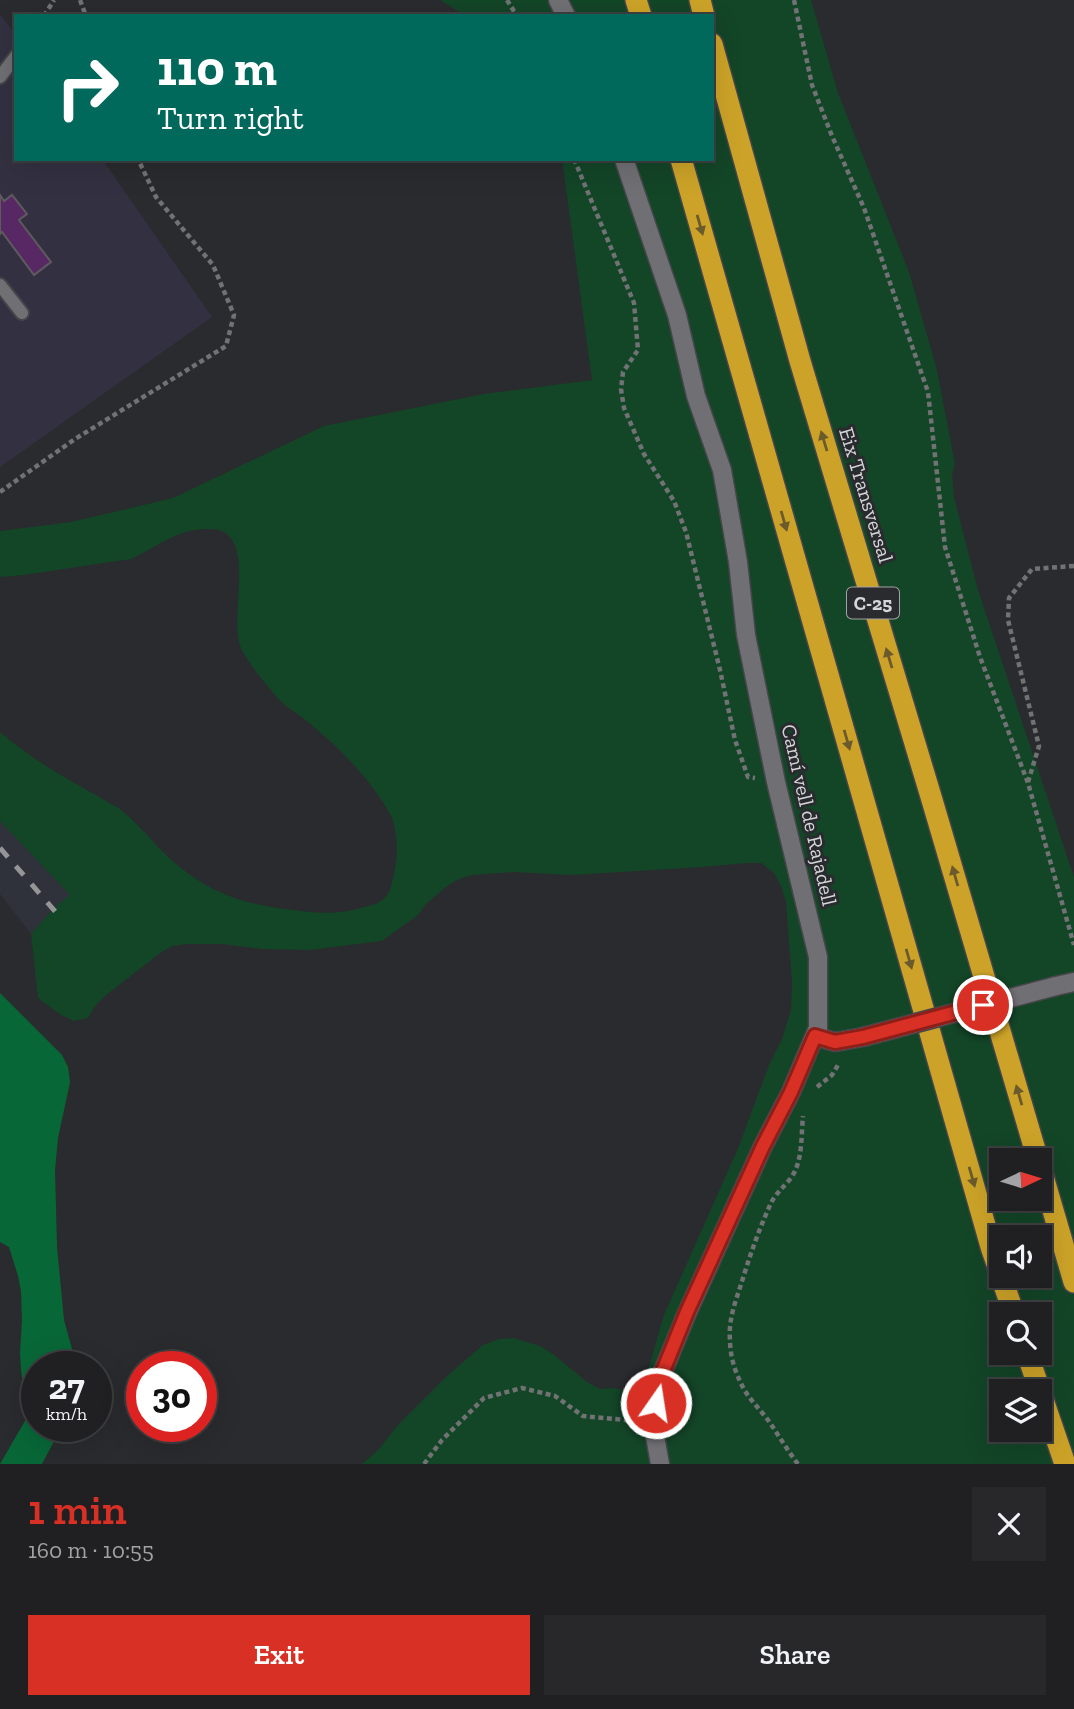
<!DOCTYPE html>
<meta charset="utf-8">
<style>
:root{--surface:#202022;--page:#28282a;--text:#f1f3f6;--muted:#a2a3a5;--line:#3d3e40;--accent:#d93025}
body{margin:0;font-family:"Zilla Slab",serif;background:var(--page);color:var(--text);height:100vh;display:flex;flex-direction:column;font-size:26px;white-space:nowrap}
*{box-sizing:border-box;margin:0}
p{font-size:23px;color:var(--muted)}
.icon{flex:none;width:38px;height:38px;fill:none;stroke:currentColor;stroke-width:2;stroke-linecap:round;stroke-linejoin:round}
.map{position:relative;height:1464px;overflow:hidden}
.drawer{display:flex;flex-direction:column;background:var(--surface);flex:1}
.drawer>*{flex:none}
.top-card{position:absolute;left:14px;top:14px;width:700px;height:147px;border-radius:0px;box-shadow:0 7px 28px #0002,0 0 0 2px var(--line);background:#00695c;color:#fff;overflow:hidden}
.needle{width:46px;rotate:86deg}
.fabs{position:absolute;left:989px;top:1148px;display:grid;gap:14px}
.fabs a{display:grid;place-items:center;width:63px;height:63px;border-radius:0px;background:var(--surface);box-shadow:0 7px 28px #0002,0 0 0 2px var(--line);font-size:35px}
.speed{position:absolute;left:21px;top:1351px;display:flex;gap:14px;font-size:35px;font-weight:700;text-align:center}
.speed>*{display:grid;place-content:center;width:91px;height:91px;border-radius:50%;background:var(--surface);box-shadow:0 7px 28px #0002,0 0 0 2px var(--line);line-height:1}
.speed small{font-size:18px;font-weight:400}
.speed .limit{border:10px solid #d22;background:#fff;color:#111}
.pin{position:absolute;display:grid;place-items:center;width:60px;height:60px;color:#fff;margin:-30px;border:4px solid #fff;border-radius:50%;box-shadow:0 2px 7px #0007}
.me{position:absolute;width:77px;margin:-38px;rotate:13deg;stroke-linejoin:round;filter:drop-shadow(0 0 5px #0008)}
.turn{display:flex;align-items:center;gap:24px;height:147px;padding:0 28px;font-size:32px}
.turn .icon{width:91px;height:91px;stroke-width:2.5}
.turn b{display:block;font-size:49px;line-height:60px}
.round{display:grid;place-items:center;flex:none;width:74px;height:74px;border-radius:0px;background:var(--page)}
.summary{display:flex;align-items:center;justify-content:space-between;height:119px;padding:0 28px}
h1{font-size:42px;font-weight:600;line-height:52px;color:var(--accent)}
.primary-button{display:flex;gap:14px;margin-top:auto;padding:14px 28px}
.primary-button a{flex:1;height:80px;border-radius:0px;background:var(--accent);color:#fff;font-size:28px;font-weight:600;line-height:80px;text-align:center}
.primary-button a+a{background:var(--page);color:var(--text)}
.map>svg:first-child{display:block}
</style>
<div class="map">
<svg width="1074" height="1464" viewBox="0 0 1074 1464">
<rect width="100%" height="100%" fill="#2a2b2e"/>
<path fill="#30323b" d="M 0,821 L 71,895 L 54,908 L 31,934 L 0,894 Z"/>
<path fill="#333041" d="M 0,14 L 16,36 L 16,159 L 102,159 L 212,317 L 0,467 Z"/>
<path fill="#134527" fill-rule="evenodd" d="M 440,0 L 811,0 L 838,93 L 909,272 L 937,370 L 955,464 L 952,474 L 954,497 L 978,590 L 1074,877 L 1074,1464 L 362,1464 L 378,1450 L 397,1426 L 449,1374 L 483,1345 L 499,1339 L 513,1338 L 540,1346 L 553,1354 L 587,1382 L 600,1389 L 614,1388 L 641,1394 L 664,1315 L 739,1146 L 769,1065 L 782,1039 L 791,1010 L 792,981 L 786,902 L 781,886 L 774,873 L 761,863 L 747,863 L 702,867 L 572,875 L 514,872 L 472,875 L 459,879 L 447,886 L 426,904 L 418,915 L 382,941 L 310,950 L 262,949 L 221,944 L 187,944 L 172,946 L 160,953 L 105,996 L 95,1006 L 88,1018 L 74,1021 L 61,1015 L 38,998 L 31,934 L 54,908 L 70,895 L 0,821 L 0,732 C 21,750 45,766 69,780 C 82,787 94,794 106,801 C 110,804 116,806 120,809 C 143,827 160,853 185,871 C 217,896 253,906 293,910 C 317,913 337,915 361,908 C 367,906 375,905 381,901 C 391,895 393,879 395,868 C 398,853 397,836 393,821 C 390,813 385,805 380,798 C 359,767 333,742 303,718 C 293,710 283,706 275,695 C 264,682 248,663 241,648 C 228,618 256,542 219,530 C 216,529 212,530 209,529 C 178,528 157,547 131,559 L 24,575 L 0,577 L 0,531 L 71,522 L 173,498 L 324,426 L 484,394 L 592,380 L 562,159 L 712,159 L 712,16 L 466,16 ZM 1001,1160 L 1040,1160 L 1040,1199 L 1001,1199 ZM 1001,1237 L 1040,1237 L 1040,1276 L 1001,1276 ZM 1001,1314 L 1040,1314 L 1040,1353 L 1001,1353 ZM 1001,1391 L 1040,1391 L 1040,1430 L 1001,1430 Z"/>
<path fill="#086737" d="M 0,993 L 62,1055 L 68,1067 L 70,1082 L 58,1138 L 55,1170 L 57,1247 L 64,1320 L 72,1349 L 73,1367 L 37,1367 L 37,1426 L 62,1426 L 42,1464 L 0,1464 L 29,1414 L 30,1400 L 23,1385 L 21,1369 L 20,1353 L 22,1321 L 21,1291 L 18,1276 L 9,1247 L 0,1242 Z"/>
<path fill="#582864" stroke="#5e5b5e" stroke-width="2" d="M 0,195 L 4,201 L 12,195 L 27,214 L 19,220 L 51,262 L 34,275 L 2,232 L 0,234 Z"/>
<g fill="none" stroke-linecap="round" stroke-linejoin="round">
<defs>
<path id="lane" d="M 0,77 L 16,56
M 0,285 L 22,313"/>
<path id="street" d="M 558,0 L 566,16
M 624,159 L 677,315 L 696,396 L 722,470 L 738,562 L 746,635 L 776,782 L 818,957 L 818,1028 L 791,1092 L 763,1146 L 687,1313 L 659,1381 L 653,1425 L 660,1464
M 1056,986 L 1074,982
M 815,1036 L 835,1042 L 863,1037"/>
<path id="highway" d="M 636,0 L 641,16
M 700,0 L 704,16
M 712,44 L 800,361 L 932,800 L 1038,1160
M 681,159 L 992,1250 L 1001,1275
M 1040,1166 L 1074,1282
M 1001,1276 L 1014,1314
M 1027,1353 L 1065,1464"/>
</defs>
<use href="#lane" stroke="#454649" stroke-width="16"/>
<use href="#street" stroke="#454649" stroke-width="21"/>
<use href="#highway" stroke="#454649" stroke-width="24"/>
<path stroke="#717274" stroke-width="4.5" stroke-dasharray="5 3.5" stroke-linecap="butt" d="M 80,0 L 86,16
M 507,0 L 517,16
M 794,0 L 812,85 L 832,136 L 864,208 L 928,392 L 945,547 L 980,657 L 1028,783 L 1074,945
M 44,16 L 54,0
M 574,159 L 634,303 L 638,350 L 623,372 L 621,389 L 624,408 L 644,454 L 674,501 L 686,532 L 720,670 L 735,740 L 748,777 L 755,778
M 0,492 L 75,439 L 226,346 L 234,315 L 213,265 L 156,197 L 138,159
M 1028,782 L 1039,746 L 1008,620 L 1009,598 L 1032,569 L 1074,566
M 817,1087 L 832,1075 L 838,1065 L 838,1063
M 424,1464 L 442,1440 L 484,1398 L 522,1388 L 555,1396 L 583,1416 L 635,1421
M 798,1464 C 787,1450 778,1434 768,1420 C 758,1407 746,1396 740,1381 C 734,1369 730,1354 730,1340 C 728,1318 737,1298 743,1278 C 751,1252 760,1227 771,1203 C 776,1193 784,1187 791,1178 C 803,1161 801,1136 803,1116"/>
<use href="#lane" stroke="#6f6f74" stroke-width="12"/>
<use href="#street" stroke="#6f6f74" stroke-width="18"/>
<use href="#highway" stroke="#cca328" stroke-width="21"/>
<path stroke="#949597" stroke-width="5" stroke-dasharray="12 12" stroke-linecap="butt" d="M 0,848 L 60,917"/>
<defs>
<path id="street-bridge" d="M 863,1037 L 1056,986"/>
</defs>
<use href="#street-bridge" stroke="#454649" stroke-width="21" stroke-linecap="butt"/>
<use href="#street-bridge" stroke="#6f6f74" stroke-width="18"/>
</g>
<defs><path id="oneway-solid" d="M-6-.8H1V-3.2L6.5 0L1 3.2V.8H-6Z" transform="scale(1.75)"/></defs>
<g fill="#6b5b2c">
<use href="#oneway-solid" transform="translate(700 225) rotate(74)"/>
<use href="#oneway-solid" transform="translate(824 441) rotate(-107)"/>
<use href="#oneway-solid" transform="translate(784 521) rotate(74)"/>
<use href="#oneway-solid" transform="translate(889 658) rotate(-107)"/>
<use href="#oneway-solid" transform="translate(847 740) rotate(74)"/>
<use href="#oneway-solid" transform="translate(955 876) rotate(-106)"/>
<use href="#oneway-solid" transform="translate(909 959) rotate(74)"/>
<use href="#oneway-solid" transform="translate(1019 1095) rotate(-106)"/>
<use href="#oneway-solid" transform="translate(972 1177) rotate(74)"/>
</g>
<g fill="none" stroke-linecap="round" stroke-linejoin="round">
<defs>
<path id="route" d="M 656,1403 L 659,1381 L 687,1312 L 763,1146 L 791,1092 L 815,1036 L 835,1042 L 863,1037 L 983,1005"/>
</defs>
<use href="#route" stroke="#8d1f18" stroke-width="18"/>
<use href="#route" stroke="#d93025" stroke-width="12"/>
</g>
<g text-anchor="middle" stroke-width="6" stroke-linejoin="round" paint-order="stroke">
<rect fill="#2a2b2e" stroke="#a2a3a5" stroke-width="2" x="847" y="587.5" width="52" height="31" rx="5"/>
<g font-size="19" font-weight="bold" fill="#d5d6d8">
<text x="873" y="610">C-25</text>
</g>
<g font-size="21" fill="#d5d6d8" stroke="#2a2b2e">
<text transform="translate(866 495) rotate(73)" y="7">Eix Transversal</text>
<text transform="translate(809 815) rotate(77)" y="7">Camí vell de Rajadell</text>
</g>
</g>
</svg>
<div class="fabs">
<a><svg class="needle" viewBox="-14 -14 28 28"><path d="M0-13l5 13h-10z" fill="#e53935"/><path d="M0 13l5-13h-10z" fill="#a2a3a5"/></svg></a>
<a><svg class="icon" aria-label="sound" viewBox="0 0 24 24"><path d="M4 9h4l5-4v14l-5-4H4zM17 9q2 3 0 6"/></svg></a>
<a><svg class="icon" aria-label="search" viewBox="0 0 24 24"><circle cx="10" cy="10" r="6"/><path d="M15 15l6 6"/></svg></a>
<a><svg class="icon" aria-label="layers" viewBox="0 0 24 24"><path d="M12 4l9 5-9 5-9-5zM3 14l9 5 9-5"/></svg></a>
</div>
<div class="speed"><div>27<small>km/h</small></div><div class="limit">30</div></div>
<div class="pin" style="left:983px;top:1005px;background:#d93025"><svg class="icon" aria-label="arrive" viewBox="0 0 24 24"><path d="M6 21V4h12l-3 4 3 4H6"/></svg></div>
<svg class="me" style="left:656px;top:1403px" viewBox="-20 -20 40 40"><circle r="17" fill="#d93025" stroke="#fff" stroke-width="3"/><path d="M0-11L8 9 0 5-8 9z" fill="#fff"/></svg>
<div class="top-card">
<div class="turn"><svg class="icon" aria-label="right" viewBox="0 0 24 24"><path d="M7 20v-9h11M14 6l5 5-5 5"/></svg><div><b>110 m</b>Turn right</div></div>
</div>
</div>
<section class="drawer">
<div class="summary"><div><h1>1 min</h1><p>160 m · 10:55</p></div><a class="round"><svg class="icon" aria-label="close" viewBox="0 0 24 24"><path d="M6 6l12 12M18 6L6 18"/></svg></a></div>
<div class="primary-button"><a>Exit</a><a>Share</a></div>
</section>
